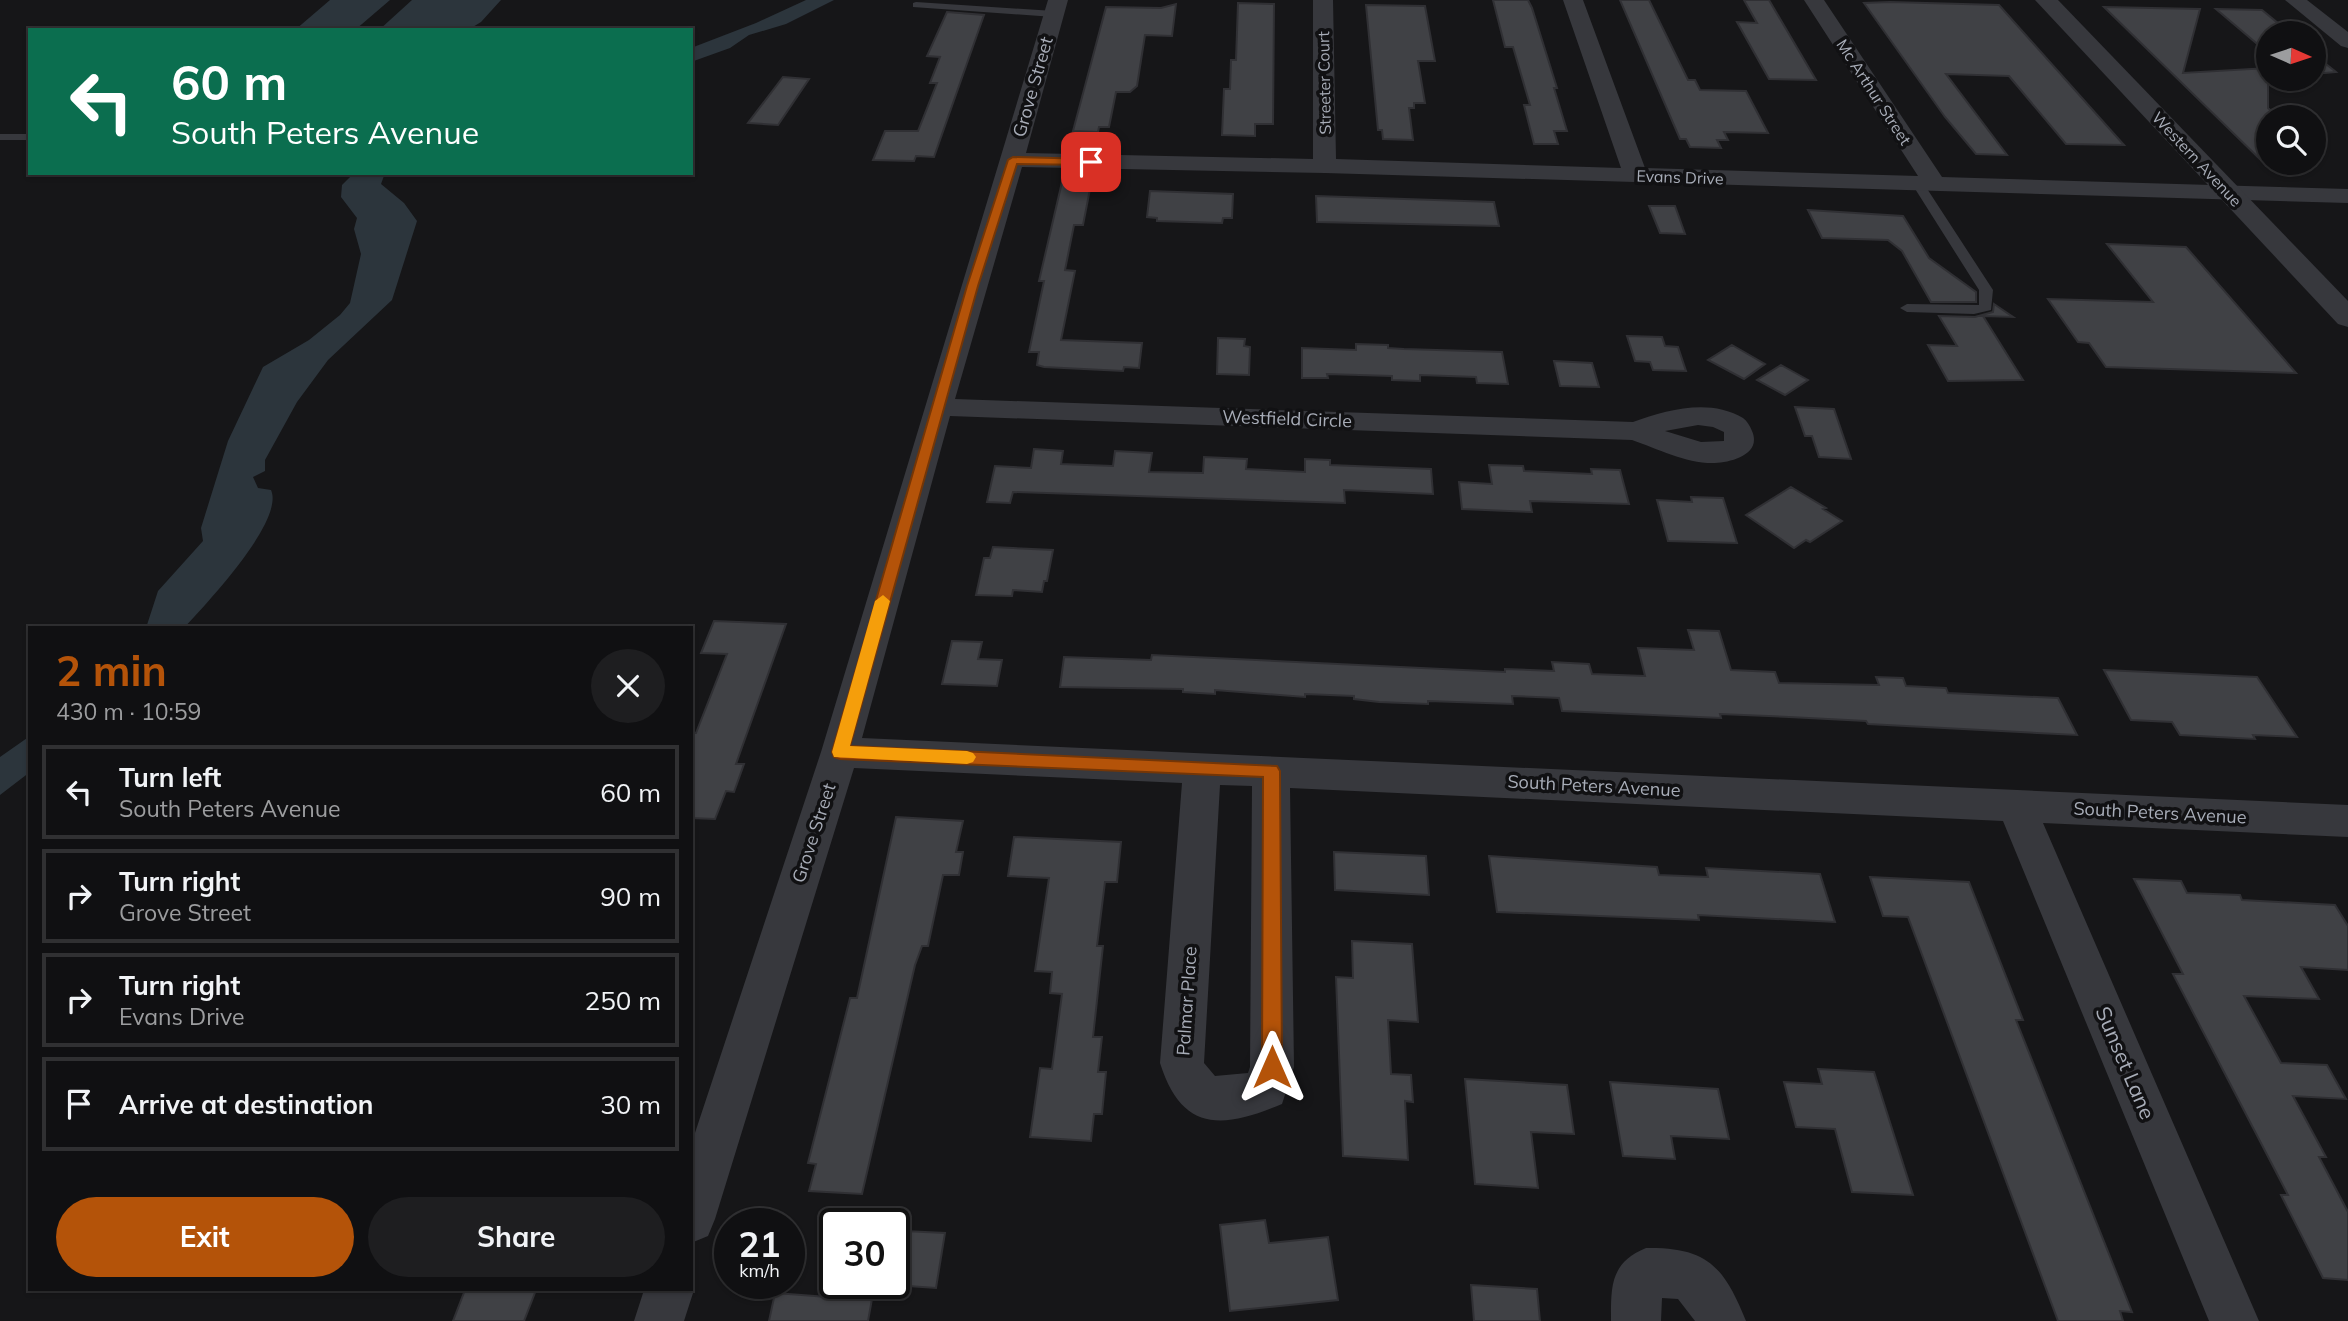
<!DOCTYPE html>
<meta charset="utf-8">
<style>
:root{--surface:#101012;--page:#1e1e20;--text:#f1f3f6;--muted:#9c9d9f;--line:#303032;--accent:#b45309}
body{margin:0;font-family:Mulish,sans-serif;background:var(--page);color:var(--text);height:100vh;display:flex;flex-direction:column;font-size:26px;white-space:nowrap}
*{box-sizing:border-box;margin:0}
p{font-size:23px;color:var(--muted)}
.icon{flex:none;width:38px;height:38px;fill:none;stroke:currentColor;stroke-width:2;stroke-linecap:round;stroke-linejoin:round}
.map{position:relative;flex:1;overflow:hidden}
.side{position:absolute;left:28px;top:626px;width:665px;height:665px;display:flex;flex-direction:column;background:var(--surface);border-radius:0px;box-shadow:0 2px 5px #0004,0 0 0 2px var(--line)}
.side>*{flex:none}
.hud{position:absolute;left:28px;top:28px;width:665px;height:147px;border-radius:0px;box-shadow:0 2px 5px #0004,0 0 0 2px var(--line);background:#0b6e4f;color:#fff;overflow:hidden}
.needle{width:46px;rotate:93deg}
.fabs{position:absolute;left:2256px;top:21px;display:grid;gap:14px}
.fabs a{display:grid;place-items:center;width:70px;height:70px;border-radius:50%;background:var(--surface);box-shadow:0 2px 5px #0004,0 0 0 2px var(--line);font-size:35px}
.speed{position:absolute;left:714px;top:1208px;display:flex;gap:14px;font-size:35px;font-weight:700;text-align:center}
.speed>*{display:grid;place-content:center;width:91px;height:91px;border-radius:50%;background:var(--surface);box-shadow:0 2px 5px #0004,0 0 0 2px var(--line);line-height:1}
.speed small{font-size:18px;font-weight:400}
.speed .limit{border:4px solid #111;border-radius:10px;background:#fff;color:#111}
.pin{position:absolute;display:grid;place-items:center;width:60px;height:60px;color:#fff;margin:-30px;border-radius:14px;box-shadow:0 4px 10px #0006}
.me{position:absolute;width:77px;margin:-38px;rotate:0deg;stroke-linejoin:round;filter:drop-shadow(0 0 5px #0008)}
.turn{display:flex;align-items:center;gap:24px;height:147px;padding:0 28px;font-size:32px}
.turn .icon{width:91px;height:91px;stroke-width:2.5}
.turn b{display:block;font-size:49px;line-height:60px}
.round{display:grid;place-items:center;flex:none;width:74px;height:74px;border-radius:37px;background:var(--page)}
.overview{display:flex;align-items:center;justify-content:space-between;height:119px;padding:0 28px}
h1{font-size:42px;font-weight:700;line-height:52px;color:var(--accent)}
.action{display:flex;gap:14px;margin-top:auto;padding:14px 28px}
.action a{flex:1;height:80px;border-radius:42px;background:var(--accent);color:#fff;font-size:28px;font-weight:700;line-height:80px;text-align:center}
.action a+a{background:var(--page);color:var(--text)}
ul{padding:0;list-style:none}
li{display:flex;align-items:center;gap:21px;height:94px;margin:0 14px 10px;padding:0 14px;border:4px solid var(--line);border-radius:0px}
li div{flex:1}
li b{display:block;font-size:26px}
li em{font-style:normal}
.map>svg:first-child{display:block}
</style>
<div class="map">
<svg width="2348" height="1321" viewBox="0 0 2348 1321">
<rect width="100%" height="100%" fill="#161618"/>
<path fill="#2c353c" d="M 330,0 L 390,0 L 355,30 L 295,30 Z
M 412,0 L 501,0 L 481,22 L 468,30 L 379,30 Z
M 806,0 L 834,0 L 786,24 L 749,35 L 730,48 L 691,62 L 691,48 L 756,23 Z
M 354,173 L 385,173 L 381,184 L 404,203 L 417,221 L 392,300 L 328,360 L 297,402 L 265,460 L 265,471 L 253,477 L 258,488 L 271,490 C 285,521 205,605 184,628 L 146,628 L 158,591 L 203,541 L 201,528 L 228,441 L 263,367 L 309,340 L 340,315 L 350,303 L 361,254 L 354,229 L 357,218 L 341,197 L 342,185 Z
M 30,736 L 30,772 L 0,795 L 0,757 Z"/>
<path fill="#404145" stroke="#303034" stroke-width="2" d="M 1493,0 L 1528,0 L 1532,8 L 1557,88 L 1554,88 L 1567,131 L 1554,131 L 1558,144 L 1534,144 L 1524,105 L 1530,105 L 1513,47 L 1505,47 Z
M 1620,0 L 1649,0 L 1688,80 L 1695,80 L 1700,90 L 1746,91 L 1768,133 L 1724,132 L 1728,140 L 1717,140 L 1721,148 L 1690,147 L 1686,139 L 1680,139 Z
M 1744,0 L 1769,0 L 1816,80 L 1769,79 L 1737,22 L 1757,23 Z
M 1890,2 L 1999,5 L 2124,145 L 2066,144 L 2009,76 L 1946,74 L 2007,155 L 1976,154 L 1945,117 L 1864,3 Z
M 1238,3 L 1274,4 L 1273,124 L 1255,124 L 1255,136 L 1222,135 L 1224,89 L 1230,89 L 1231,60 L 1236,60 Z
M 1176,4 L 1172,36 L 1145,35 L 1137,86 L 1130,92 L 1116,92 L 1109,127 L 1099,127 L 1098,132 L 1073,131 L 1106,7 L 1161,8 Z
M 1366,5 L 1425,6 L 1435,61 L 1418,61 L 1425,103 L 1414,103 L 1414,108 L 1409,108 L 1413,140 L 1383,139 L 1382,130 L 1378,130 Z
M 2104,7 L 2200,9 L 2183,73 L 2268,68 L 2268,108 L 2278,117 L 2268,117 L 2268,163 L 2304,163 L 2310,169 L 2268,167 Z
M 2216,9 L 2262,10 L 2290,33 L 2268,33 L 2268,53 Z
M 947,12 L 984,15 L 934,157 L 916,156 L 914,161 L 873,160 L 885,131 L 918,131 L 937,83 L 930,83 L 940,57 L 927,56 Z
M 2314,52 L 2321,60 L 2336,72 L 2314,74 Z
M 783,77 L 809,79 L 778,125 L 748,123 Z
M 1062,182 L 1090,189 L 1083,225 L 1074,225 L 1065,270 L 1075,271 L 1061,340 L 1142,343 L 1139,368 L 1124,367 L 1123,371 L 1044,367 L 1037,365 L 1039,352 L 1029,352 L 1044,281 L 1039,281 Z
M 1150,191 L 1233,194 L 1232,218 L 1223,218 L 1222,223 L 1157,221 L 1157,218 L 1147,217 Z
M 1316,196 L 1494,202 L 1499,226 L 1317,222 Z
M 1649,206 L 1675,206 L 1685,234 L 1660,233 Z
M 1808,210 L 1903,216 L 1929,258 L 1976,292 L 1976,302 L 1931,302 L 1902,251 L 1888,240 L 1822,238 Z
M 2107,244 L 2186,247 L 2296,373 L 2106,367 L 2089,343 L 2078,342 L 2048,299 L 2153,302 Z
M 1994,304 L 2013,317 L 1983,316 L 2023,380 L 1948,381 L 1928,345 L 1957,346 L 1939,316 L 1975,317 L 1993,312 Z
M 1627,336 L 1662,337 L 1665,346 L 1678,347 L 1686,371 L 1653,370 L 1650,362 L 1635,361 Z
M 1218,338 L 1245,339 L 1244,346 L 1250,347 L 1249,375 L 1217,374 Z
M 1356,344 L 1388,345 L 1388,348 L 1404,349 L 1502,352 L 1508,384 L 1477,383 L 1476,377 L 1420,375 L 1420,381 L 1392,380 L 1392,376 L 1327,374 L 1328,378 L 1302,378 L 1302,348 L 1356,350 Z
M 1732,345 L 1765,364 L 1744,379 L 1708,360 Z
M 1554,361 L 1592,363 L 1599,387 L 1560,386 Z
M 1781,365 L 1808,380 L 1785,395 L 1757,380 Z
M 1795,407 L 1834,409 L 1851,459 L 1819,457 L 1812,436 L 1805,436 Z
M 1034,449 L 1063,451 L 1061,464 L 1113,466 L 1115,451 L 1152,453 L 1149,472 L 1203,473 L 1204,457 L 1247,459 L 1246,469 L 1305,472 L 1305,459 L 1330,460 L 1330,465 L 1431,469 L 1433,494 L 1344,490 L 1345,503 L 1013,492 L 1010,503 L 987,502 L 995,466 L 1031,468 Z
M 1489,465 L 1523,466 L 1524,471 L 1592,474 L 1591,469 L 1620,470 L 1629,504 L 1530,501 L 1532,512 L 1462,509 L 1459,482 L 1492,484 Z
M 1791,487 L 1826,508 L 1823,509 L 1842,521 L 1810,542 L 1806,540 L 1794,548 L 1746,515 Z
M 1691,497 L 1723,498 L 1737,543 L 1668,541 L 1657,500 L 1692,502 Z
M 993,547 L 1053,550 L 1047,581 L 1044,581 L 1042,592 L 1013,590 L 1012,596 L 976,595 L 984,558 L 990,558 Z
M 714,621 L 786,624 L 736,764 L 744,764 L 734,792 L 726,791 L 715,819 L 691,818 L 691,733 L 696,733 L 727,654 L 701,653 Z
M 1688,630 L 1719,631 L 1731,670 L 1775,672 L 1779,683 L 1879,685 L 1876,677 L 1903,678 L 1906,686 L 1946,688 L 1948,693 L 2058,698 L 2077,735 L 1868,724 L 1866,721 L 1789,717 L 1720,714 L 1721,718 L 1562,711 L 1559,698 L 1512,696 L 1513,704 L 1428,701 L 1428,704 L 1379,702 L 1354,699 L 1354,696 L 1305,694 L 1305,697 L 1215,690 L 1215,694 L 1183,692 L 1183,689 L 1060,687 L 1064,657 L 1151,660 L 1152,655 L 1505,672 L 1505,669 L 1554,671 L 1552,662 L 1589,664 L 1592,674 L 1645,676 L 1638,648 L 1694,650 Z
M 952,641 L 982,642 L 978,659 L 1002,660 L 997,686 L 942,684 Z
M 2104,670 L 2257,677 L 2297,737 L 2253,735 L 2255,739 L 2180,735 L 2172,722 L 2131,720 Z
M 896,817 L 963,821 L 956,852 L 963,852 L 959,875 L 943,875 L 928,946 L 922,946 L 915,965 L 862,1194 L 809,1191 L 816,1164 L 808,1163 L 850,998 L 857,998 Z
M 1014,837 L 1121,842 L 1117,882 L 1105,882 L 1097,946 L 1103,946 L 1093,1037 L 1102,1037 L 1098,1072 L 1106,1072 L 1102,1114 L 1094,1114 L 1091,1141 L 1030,1137 L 1040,1068 L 1052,1069 L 1062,994 L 1050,993 L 1052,972 L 1035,971 L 1049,878 L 1008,876 Z
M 1334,852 L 1426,856 L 1429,895 L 1335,890 Z
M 1489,856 L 1657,867 L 1659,875 L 1708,877 L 1706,868 L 1820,874 L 1835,922 L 1698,915 L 1699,920 L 1497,912 Z
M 1870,877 L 1969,882 L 2023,1020 L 2016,1020 L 2132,1312 L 2120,1311 L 2123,1321 L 2058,1321 L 1908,917 L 1883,916 Z
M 2134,879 L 2181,881 L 2187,893 L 2240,895 L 2242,900 L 2335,905 L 2348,926 L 2348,970 L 2301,967 L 2319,999 L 2244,996 L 2281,1063 L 2327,1065 L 2346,1099 L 2293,1096 L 2326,1157 L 2319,1157 L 2348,1212 L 2348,1280 L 2323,1278 L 2281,1195 L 2288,1195 L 2173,974 L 2183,974 Z
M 1352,941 L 1412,944 L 1418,1022 L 1388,1020 L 1391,1074 L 1411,1075 L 1413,1102 L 1405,1101 L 1408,1160 L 1343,1156 L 1336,977 L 1353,978 Z
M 1818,1069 L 1874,1072 L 1913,1195 L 1852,1192 L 1835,1129 L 1796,1127 L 1784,1082 L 1822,1084 Z
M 1465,1079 L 1567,1085 L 1574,1134 L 1531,1132 L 1538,1188 L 1475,1184 Z
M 1610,1082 L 1718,1089 L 1729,1139 L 1671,1136 L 1675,1159 L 1623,1156 Z
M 1265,1220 L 1269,1243 L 1328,1237 L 1338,1300 L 1230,1311 L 1220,1225 Z
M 904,1231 L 945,1233 L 936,1288 L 894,1285 Z
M 1471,1285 L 1537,1289 L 1540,1321 L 1474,1321 Z
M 465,1290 L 536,1290 L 524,1321 L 453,1321 Z
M 775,1293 L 841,1298 L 872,1299 L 868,1321 L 769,1321 Z"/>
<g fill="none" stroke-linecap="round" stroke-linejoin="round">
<path fill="#37383d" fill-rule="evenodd" d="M 916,2 L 1054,11 L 1059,14 L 1054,17 L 913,7 L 913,3 Z
M 0,134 L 30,134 L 30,140 L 0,140 Z
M 1914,181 L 1922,181 L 1993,290 L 1991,310 L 1974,314 L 1907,312 L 1900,308 L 1907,304 L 1979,305 L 1979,290 L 1912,184 Z"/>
<path fill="#37383d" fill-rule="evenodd" d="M 1048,0 L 1068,0 L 1026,153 L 1313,159 L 1313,0 L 1333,0 L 1336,159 L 1621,168 L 1563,0 L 1583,0 L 1645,168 L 1918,176 L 1804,0 L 1824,0 L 1942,177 L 2348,189 L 2348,203 L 1325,173 L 1022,167 L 955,399 L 1633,422 C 1667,410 1709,398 1743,418 C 1747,421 1750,426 1752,431 C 1762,454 1732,462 1715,463 C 1687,464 1658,449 1632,440 L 950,416 L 862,738 L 2348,805 L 2348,837 L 2043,823 L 2259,1321 L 2209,1321 L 2003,821 L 1290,788 L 1294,1067 L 1282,1104 C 1223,1129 1182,1133 1160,1063 L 1182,783 L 854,768 L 715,1219 L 708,1236 L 691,1243 L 691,1145 L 821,752 ZM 1698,425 L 1713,427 L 1724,432 L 1724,441 L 1701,442 L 1665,431 ZM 1220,785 L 1252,786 L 1250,1067 L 1248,1073 L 1215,1076 L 1204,1063 Z
M 2285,0 L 2307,0 L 2348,32 L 2348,48 L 2341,46 Z
M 1646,1248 C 1708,1247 1724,1267 1746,1321 L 1695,1321 L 1678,1299 L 1662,1298 L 1661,1321 L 1611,1321 C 1611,1286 1610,1263 1646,1248 Z
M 691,1283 L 694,1290 L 684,1321 L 634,1321 L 644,1290 L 691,1290 Z"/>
<path fill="#37383d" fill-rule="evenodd" d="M 2035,0 L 2058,0 L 2348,301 L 2348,327 L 2338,324 Z"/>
</g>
<path fill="#b45309" stroke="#753606" stroke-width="2" d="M 1013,157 L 1091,159 L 1096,162 L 1091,165 L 1017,164 L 978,286 L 850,746 L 1277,766 L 1280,771 L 1282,1067 L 1279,1074 L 1272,1077 L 1265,1074 L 1262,1067 L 1263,777 L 840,759 L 834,757 L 832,752 L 967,286 L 1008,160 Z"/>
<path fill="#f59e0b" d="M 883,595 L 890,601 L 850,746 L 967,751 L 973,753 L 976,757 L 973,762 L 967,764 L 834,757 L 832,752 L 875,601 Z"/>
<g text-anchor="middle" stroke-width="7" stroke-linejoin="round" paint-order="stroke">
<g font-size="16" fill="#a8adb8" stroke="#111113">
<text transform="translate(1324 83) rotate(-91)" y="6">Streeter Court</text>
<text transform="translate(1874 92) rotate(57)" y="6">Mc Arthur Street</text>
<text transform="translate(2197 159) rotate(47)" y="6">Western Avenue</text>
<text transform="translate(1680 177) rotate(2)" y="6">Evans Drive</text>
</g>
<g font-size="18" fill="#a8adb8" stroke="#111113">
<text transform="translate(1033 87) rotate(-74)" y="6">Grove Street</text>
<text transform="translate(1287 419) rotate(2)" y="6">Westfield Circle</text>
<text transform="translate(1594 786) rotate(3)" y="6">South Peters Avenue</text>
<text transform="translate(2160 813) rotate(3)" y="6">South Peters Avenue</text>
<text transform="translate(814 833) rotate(-72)" y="6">Grove Street</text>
<text transform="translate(1187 1001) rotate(-86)" y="6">Palmar Place</text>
</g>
<g font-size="21" fill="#a8adb8" stroke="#111113">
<text transform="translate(2125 1063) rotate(67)" y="7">Sunset Lane</text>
</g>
</g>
</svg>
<div class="fabs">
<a><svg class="needle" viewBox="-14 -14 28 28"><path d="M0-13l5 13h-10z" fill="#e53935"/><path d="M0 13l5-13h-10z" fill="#9c9d9f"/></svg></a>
<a><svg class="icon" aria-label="search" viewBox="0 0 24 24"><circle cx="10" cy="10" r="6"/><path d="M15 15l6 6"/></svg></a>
</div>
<div class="speed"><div>21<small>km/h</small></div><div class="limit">30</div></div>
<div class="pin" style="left:1091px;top:162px;background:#d93025"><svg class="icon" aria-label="arrive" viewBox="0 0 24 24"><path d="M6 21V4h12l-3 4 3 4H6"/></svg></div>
<svg class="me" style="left:1272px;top:1067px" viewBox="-20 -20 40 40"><path d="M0-17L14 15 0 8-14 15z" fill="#b45309" stroke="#fff" stroke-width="4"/></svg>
<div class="hud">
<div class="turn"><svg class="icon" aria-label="left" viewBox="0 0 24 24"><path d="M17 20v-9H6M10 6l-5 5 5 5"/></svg><div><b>60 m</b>South Peters Avenue</div></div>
</div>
<section class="side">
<div class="overview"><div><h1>2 min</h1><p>430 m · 10:59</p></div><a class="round"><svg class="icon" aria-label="close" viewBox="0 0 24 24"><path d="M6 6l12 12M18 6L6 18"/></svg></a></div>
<ul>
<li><svg class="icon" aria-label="left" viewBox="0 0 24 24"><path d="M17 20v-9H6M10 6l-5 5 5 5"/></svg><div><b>Turn left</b><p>South Peters Avenue</p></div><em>60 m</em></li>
<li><svg class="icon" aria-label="right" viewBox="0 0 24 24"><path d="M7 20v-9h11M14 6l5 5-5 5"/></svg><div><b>Turn right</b><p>Grove Street</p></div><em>90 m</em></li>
<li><svg class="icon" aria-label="right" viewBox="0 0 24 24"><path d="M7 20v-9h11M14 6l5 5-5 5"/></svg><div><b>Turn right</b><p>Evans Drive</p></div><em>250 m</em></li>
<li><svg class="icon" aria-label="arrive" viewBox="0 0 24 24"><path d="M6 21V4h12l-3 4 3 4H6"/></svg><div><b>Arrive at destination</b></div><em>30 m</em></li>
</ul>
<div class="action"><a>Exit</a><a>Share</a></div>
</section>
</div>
